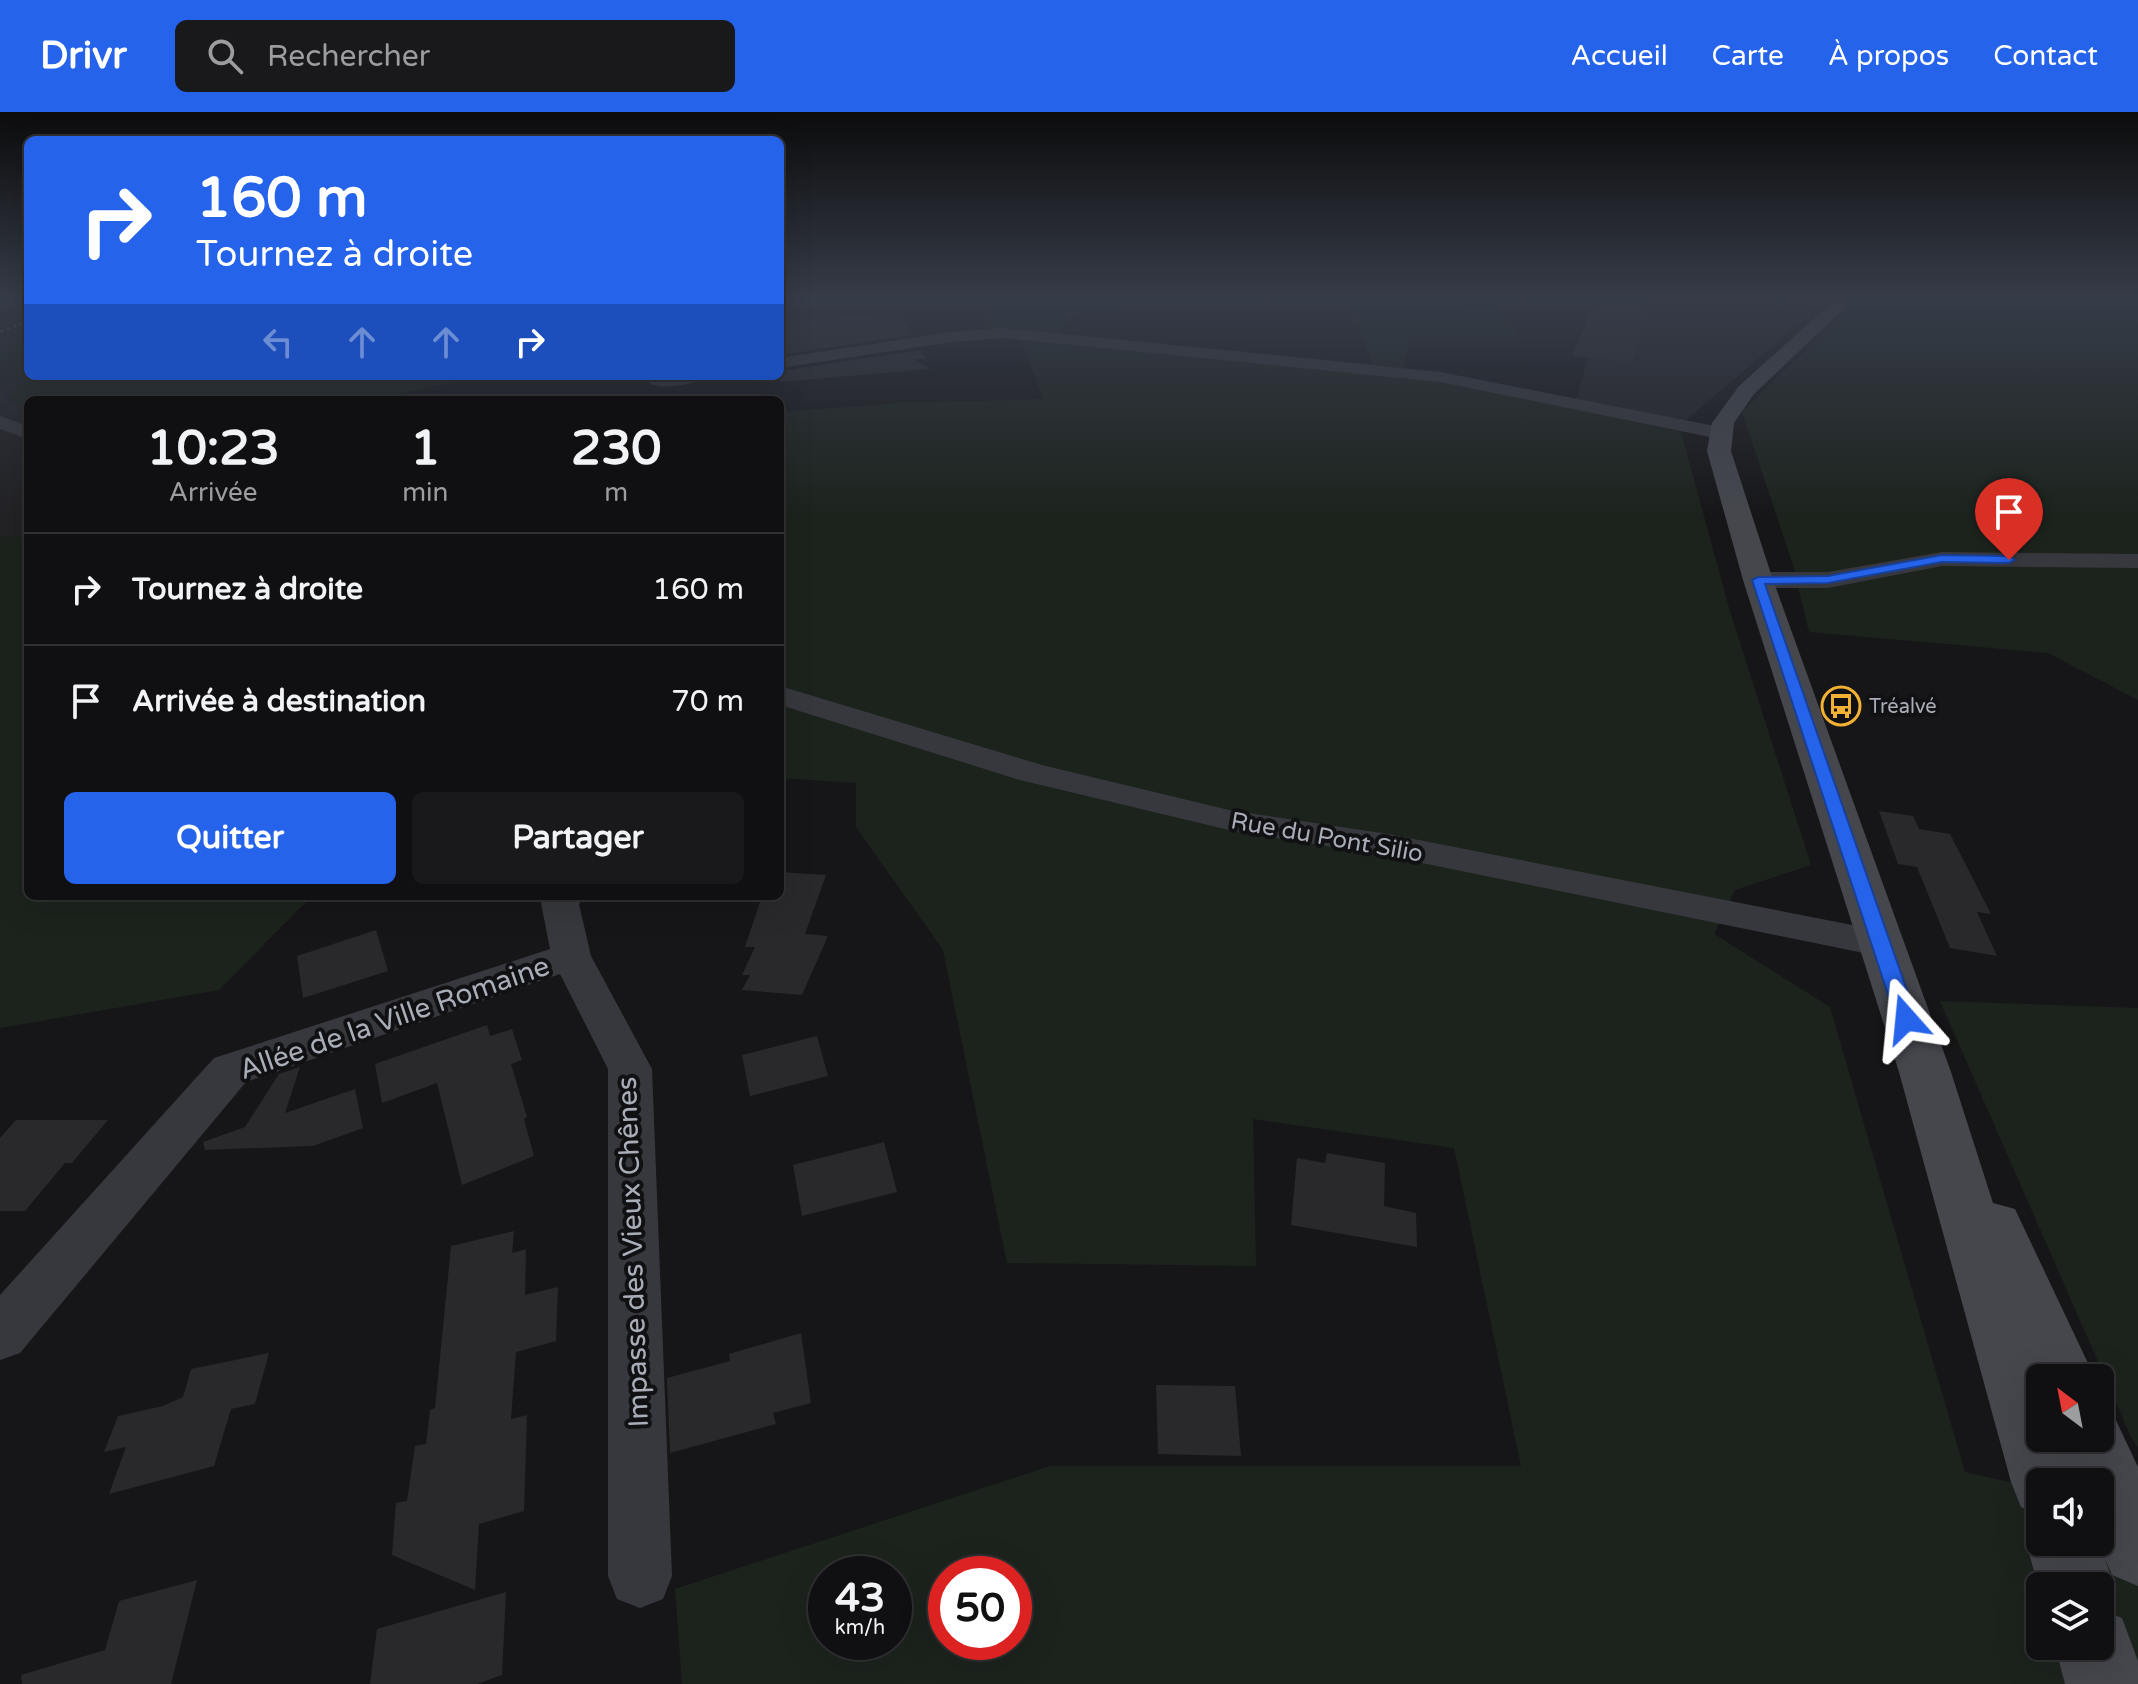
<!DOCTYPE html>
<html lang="fr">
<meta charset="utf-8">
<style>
:root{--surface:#101012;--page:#19191b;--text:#f1f3f6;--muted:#9c9d9f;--line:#303032;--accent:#2563eb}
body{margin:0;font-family:"Varela Round",sans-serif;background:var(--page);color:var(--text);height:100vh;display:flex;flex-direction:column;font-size:30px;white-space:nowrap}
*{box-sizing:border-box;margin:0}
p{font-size:26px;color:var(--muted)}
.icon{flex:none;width:44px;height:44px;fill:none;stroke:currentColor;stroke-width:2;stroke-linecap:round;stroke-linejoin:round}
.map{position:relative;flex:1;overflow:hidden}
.drawer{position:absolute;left:24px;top:284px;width:760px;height:504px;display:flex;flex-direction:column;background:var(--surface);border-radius:12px;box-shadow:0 8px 32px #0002,0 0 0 2px var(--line)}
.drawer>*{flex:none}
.top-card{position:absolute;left:24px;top:24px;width:760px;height:244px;border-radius:12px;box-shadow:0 8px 32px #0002,0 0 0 2px var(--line);background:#2563eb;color:#fff;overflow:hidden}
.needle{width:52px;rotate:328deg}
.tools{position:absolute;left:2026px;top:1252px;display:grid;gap:16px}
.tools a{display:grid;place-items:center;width:88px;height:88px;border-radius:12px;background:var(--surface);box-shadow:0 8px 32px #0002,0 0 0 2px var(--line);font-size:40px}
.speed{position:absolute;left:808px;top:1444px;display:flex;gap:16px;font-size:40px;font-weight:700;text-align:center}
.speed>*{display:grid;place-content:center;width:104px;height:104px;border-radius:50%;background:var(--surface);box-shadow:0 8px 32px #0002,0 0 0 2px var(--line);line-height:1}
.speed small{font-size:20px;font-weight:400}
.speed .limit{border:12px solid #d22;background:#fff;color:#111}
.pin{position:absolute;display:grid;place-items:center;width:68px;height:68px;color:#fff;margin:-82px -34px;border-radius:50% 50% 50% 0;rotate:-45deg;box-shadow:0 0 8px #0007}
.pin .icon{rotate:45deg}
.me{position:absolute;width:88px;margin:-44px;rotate:342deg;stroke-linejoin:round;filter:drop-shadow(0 0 6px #0008)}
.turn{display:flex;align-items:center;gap:28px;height:168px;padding:0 40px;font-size:36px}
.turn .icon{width:104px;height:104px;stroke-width:2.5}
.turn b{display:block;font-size:56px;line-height:68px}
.lanes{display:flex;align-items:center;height:76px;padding:0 40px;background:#0003;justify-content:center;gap:40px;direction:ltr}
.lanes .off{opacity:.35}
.eta{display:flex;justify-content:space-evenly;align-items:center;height:136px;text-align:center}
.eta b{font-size:48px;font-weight:700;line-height:56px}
.primary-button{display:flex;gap:16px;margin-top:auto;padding:16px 40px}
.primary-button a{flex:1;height:92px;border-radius:12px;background:var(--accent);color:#fff;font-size:32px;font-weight:700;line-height:92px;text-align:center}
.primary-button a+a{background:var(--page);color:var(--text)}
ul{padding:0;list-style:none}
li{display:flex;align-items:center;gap:24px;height:112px;padding:0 40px;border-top:2px solid var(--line)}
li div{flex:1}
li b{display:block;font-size:30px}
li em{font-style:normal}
header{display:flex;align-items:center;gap:48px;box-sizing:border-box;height:112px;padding:0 40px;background:var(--accent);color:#fff}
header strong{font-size:38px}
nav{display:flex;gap:44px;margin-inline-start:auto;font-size:28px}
.search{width:560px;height:72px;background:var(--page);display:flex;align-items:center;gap:20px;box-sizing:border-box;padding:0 28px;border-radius:12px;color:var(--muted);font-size:30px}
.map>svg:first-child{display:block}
</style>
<header>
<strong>Drivr</strong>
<div class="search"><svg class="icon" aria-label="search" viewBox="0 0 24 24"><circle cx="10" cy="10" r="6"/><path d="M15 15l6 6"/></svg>Rechercher</div>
<nav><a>Accueil</a><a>Carte</a><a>À propos</a><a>Contact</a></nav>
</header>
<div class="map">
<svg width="2138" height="1572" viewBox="0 0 2138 1572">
<rect width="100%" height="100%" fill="#161618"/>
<path fill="#222225" d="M 1605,185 L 1831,185 L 1686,308 L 1681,320 L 1563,293 L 1577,285 Z
M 0,268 L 20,269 L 9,291 L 28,291 L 28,425 L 0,425 Z"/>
<path fill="#1c231d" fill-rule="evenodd" d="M 997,185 L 1190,185 L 1200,193 L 1070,201 L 1059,223 L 984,218 Z
M 1860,185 L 2138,185 L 2138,588 L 2048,541 L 1809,520 L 1793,453 L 1742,300 Z
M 1349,190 L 1497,194 L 1520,227 L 1410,228 L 1402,262 L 1534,286 L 1681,320 L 1729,496 L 1811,753 L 1735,778 L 1714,822 L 1830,895 L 1965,1360 L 2040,1377 L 2040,1430 L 2100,1430 L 2138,1399 L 2138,1572 L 682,1572 L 675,1477 L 1050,1354 L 1521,1354 L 1454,1036 L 1253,1007 L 1256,1154 L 1007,1151 L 943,838 L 856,715 L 856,671 L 780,666 L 780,300 L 901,291 L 1043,287 L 1021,226 L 1215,245 L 1216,237 L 1372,252 ZM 826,1462 L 894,1462 L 894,1530 L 826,1530 ZM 946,1462 L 1014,1462 L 1014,1530 L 946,1530 ZM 2040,1474 L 2100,1474 L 2100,1534 L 2040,1534 Z
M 28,213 L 28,264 L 481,264 L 394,283 L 339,288 L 8,291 L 19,269 L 0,268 L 0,224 Z
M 0,425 L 28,425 L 28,784 L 312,784 L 219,878 L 0,916 Z
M 1940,889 L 2138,896 L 2138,1335 L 2131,1325 Z"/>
<path fill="#29292c" d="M 1597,186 L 1650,186 L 1633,250 L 1572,244 Z
M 872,203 L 876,208 L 902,207 L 913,223 L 780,243 L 780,209 Z
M 921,238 L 926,247 L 914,247 L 930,257 L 780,270 L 780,259 Z
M 1879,699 L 1913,704 L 1919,717 L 1950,722 L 1991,802 L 1977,800 L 1997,844 L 1950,836 L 1917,755 L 1898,752 Z
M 780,760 L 826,763 L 805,822 L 828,824 L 802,883 L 742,878 L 750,863 L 742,863 L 755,835 L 745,835 L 762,784 L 780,784 Z
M 376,818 L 388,859 L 303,886 L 297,844 Z
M 487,913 L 490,924 L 512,917 L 522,948 L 511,952 L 527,1005 L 524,1007 L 534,1044 L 462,1073 L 437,971 L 382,991 L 375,952 Z
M 817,924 L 828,964 L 750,984 L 742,943 Z
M 300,955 L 285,1001 L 355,977 L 363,1016 L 313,1034 L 205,1038 L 203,1030 L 245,1015 L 279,962 Z
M 16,1008 L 108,1008 L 72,1051 L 65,1051 L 25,1099 L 0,1099 L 0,1026 Z
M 884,1030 L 897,1080 L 802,1104 L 793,1053 Z
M 1327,1041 L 1385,1051 L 1384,1094 L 1416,1101 L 1417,1135 L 1291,1113 L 1297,1046 L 1325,1051 Z
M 514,1119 L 512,1141 L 526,1137 L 525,1183 L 558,1175 L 556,1229 L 516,1240 L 511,1307 L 527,1303 L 524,1399 L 479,1412 L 475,1478 L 392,1443 L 396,1391 L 407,1389 L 415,1334 L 426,1332 L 430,1298 L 435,1296 L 451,1134 Z
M 801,1221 L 811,1291 L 773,1301 L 776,1312 L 670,1341 L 667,1266 L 730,1249 L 729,1242 Z
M 269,1241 L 255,1292 L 231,1297 L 214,1354 L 109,1382 L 126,1335 L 104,1340 L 118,1304 L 163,1294 L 183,1285 L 191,1257 Z
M 1156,1273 L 1235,1274 L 1241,1344 L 1158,1342 Z
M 197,1468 L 171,1572 L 22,1572 L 21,1563 L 105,1538 L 119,1489 Z
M 506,1480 L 502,1563 L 477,1572 L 370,1572 L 377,1517 Z"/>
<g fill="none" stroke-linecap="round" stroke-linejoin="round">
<path fill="#37383d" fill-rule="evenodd" d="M 1004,216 L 1440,260 L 1720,315 L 1730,321 L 1720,327 L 1440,270 L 1004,226 L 951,230 L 780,256 L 780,246 L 951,220 Z
M 662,264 L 706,264 C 695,273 659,279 648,270 Z
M 0,304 L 28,314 L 28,327 L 0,317 Z
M 1942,440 L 2138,442 L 2138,456 L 1942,454 L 1828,476 L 1758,476 L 1745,468 L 1758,460 L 1828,460 Z
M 780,574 L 1042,653 L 1229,698 L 1388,722 L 1883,819 L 1897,823 L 1903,832 L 1897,841 L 1883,845 L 1388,744 L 1229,718 L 1020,668 L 780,593 Z
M 545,784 L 585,784 L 579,792 L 591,844 L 652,957 L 672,1464 L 663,1487 L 640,1496 L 617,1487 L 608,1464 L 608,957 L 560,862 L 246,970 L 20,1241 L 0,1248 L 0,1183 L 214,946 L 550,837 L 541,791 Z"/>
<path fill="#45474d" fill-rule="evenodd" d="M 1838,185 L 1856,185 L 1754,282 L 1734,311 L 1731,339 L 1773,468 L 1951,960 L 1993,1091 L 2015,1097 L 2095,1266 L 2040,1266 L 2040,1326 L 2100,1326 L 2100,1297 L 2113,1302 L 2138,1355 L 2138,1474 L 2112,1463 L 2105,1447 L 2114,1474 L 2104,1499 L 2122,1506 L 2138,1549 L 2138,1572 L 2065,1572 L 2055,1534 L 2100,1534 L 2100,1474 L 2040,1474 L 2040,1478 L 2038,1474 L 2026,1430 L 2040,1403 L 2021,1395 L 2011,1370 L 1899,960 L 1743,468 L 1707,339 L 1712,311 L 1739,274 ZM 2040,1370 L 2100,1370 L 2100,1430 L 2040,1430 Z"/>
<path stroke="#4a4c52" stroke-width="3" stroke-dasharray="4 3" stroke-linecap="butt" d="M 0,220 L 28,209"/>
</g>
<linearGradient id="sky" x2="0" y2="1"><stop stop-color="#0c0c0d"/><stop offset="0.46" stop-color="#363c48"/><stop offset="1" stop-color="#363c48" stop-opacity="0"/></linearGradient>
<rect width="2138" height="406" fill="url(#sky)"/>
<path fill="#2563eb" stroke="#184099" stroke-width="2" d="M 1942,443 L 2009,444 L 2015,448 L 2009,451 L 1942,450 L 1828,471 L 1765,472 L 1917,907 L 1906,914 L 1896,907 L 1752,468 L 1758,465 L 1828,464 Z"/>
<defs>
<symbol id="bus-ring" viewBox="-11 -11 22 22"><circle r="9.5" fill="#111113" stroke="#f2b134" stroke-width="1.5"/><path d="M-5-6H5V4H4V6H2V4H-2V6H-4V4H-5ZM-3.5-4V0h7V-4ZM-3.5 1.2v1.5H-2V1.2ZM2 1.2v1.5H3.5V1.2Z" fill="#f2b134"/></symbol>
</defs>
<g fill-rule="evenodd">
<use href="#bus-ring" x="1819" y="572" width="44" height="44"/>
</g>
<g text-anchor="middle" stroke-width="8" stroke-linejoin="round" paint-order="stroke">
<g font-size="20" fill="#a8adb8" stroke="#111113" text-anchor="start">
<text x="1869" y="601">Tréalvé</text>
</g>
<g font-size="24" fill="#a8adb8" stroke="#111113">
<text transform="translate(1327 725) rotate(10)" y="8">Rue du Pont Silio</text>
</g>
<g font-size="28" fill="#a8adb8" stroke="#111113">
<text transform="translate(394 905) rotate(-19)" y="10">Allée de la Ville Romaine</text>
<text transform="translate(632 1140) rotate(-92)" y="10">Impasse des Vieux Chênes</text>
</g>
</g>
</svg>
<div class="tools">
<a><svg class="needle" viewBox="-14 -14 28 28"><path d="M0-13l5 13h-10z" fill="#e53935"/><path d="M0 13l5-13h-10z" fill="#9c9d9f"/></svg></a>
<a><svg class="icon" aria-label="sound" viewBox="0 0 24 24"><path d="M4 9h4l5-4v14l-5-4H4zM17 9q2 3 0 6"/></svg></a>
<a><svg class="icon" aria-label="layers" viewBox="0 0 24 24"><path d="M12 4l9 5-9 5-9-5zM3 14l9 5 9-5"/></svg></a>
</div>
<div class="speed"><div>43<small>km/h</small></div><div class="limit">50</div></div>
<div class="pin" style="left:2009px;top:448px;background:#d93025"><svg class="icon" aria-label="arrive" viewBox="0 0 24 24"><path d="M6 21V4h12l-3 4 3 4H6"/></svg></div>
<svg class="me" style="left:1906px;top:907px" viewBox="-20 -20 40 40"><path d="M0-17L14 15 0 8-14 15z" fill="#2563eb" stroke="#fff" stroke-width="4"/></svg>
<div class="top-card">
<div class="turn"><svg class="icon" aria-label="right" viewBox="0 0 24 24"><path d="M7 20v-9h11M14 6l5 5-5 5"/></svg><div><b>160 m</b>Tournez à droite</div></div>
<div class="lanes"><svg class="icon off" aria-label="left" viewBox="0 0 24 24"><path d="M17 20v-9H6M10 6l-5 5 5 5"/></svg><svg class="icon off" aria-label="ahead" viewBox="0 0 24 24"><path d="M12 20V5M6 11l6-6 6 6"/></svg><svg class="icon off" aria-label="ahead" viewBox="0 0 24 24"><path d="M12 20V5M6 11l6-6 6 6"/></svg><svg class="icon" aria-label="right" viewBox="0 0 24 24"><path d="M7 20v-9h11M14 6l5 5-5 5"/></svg></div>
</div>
<section class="drawer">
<div class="eta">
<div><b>10:23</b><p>Arrivée</p></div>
<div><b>1</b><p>min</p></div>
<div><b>230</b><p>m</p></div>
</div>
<ul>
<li><svg class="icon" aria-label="right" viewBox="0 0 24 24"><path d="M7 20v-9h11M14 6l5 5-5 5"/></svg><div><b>Tournez à droite</b></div><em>160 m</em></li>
<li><svg class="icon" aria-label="arrive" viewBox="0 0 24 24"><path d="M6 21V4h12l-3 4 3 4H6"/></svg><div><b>Arrivée à destination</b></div><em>70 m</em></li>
</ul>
<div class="primary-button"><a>Quitter</a><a>Partager</a></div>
</section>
</div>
